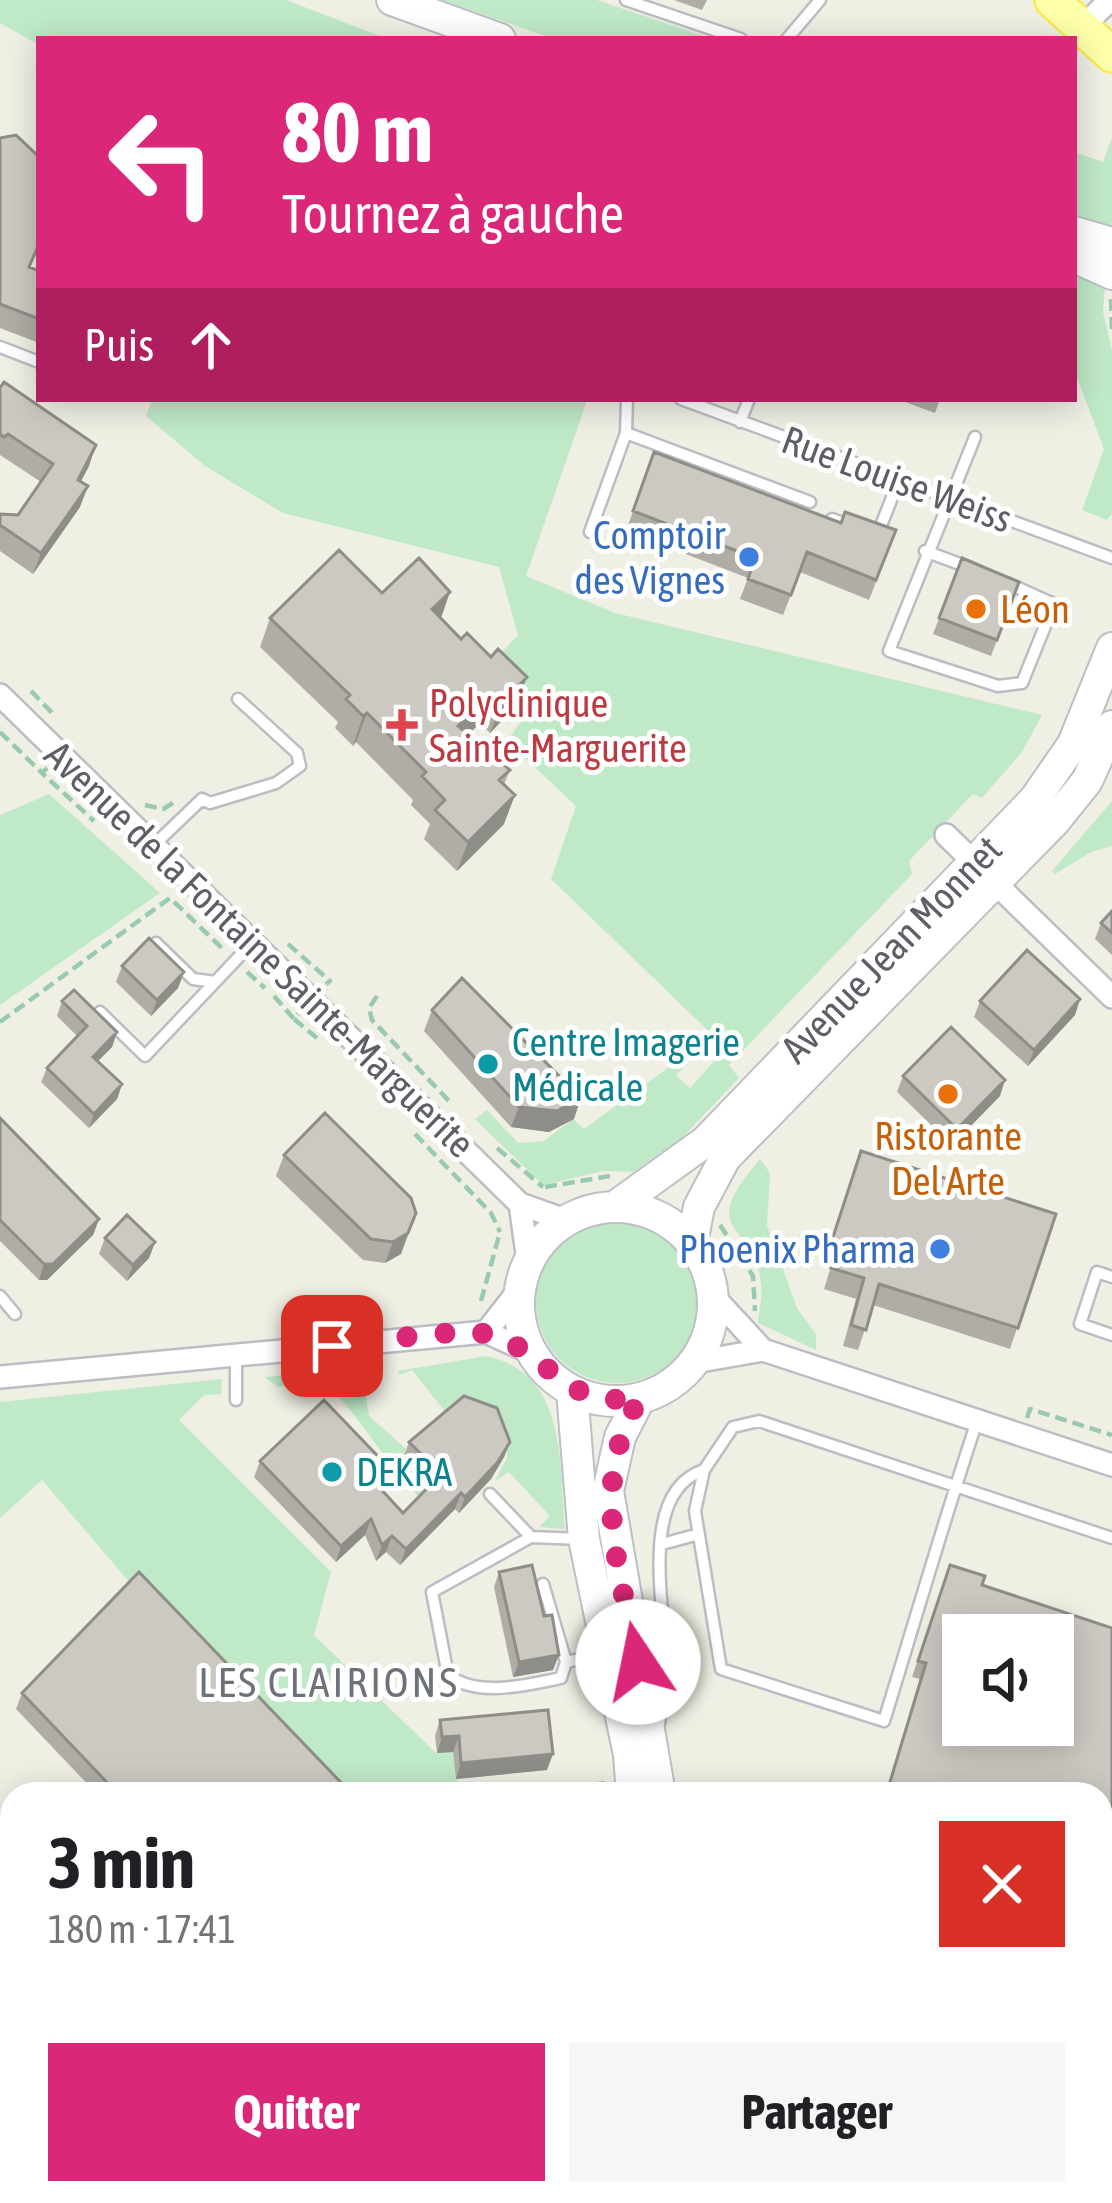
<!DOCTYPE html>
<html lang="fr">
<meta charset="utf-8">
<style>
:root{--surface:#fff;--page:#f6f6f6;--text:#202124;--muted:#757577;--accent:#db2777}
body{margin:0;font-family:"Asap Condensed",sans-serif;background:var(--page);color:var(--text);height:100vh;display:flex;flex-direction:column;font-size:45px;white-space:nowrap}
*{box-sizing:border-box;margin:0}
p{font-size:39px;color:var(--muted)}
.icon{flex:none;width:66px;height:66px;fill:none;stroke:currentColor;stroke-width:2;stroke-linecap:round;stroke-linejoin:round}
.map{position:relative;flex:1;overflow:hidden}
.sheet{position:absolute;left:0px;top:1782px;width:1113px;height:423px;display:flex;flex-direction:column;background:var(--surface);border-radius:36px 36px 0 0;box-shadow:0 6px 30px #0003}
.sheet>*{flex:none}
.top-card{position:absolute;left:36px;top:36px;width:1041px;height:366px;border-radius:0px;box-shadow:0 6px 30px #0003;background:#db2777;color:#fff;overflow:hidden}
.controls{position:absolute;left:942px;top:1614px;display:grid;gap:24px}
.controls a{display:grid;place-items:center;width:132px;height:132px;border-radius:0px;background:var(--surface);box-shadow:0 6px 30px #0003;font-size:60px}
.pin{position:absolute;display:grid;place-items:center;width:102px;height:102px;color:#fff;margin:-51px;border-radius:24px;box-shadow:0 6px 18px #0006}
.me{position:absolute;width:132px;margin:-66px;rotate:349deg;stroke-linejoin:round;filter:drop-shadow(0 0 9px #0008)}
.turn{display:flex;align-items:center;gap:42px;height:252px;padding:0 48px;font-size:54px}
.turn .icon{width:156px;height:156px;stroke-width:2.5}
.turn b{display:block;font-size:84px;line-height:102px}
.then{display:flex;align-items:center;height:114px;padding:0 48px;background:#0003;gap:24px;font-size:45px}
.round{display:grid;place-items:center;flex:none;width:126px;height:126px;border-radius:0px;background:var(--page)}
.head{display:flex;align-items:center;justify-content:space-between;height:204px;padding:0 48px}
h1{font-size:72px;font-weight:700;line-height:90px}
.button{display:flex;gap:24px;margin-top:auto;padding:24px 48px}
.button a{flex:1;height:138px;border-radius:0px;background:var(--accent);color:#fff;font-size:48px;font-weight:700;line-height:138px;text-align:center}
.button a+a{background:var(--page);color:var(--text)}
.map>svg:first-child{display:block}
</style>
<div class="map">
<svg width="1112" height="2203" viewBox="0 0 1112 2203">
<rect width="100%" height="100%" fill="#f0efe4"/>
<path fill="#bfe9c7" d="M 0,0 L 286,0 L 388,39 L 39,39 L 39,45 L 0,23 Z
M 442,0 L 597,0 L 713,39 L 554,39 Z
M 1112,138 L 1112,226 L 1074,214 L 1074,152 L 1103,162 Z
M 1074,275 L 1105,286 L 1103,312 L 1112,350 L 1112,514 L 1107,520 L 1082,510 L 1104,449 L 1074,370 Z
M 152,399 L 582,399 L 587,401 L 526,576 L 615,613 L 1042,715 L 1022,752 L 982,798 L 973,794 L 909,861 L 912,874 L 729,1065 L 739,1078 L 681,1139 L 633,1172 L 603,1171 L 543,1185 L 475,1119 L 487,1110 L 518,1143 L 544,1141 L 573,1119 L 584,1129 L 680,1059 L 688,1064 L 676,1075 L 690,1088 L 726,1048 L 551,879 L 576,806 L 507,741 L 524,717 L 483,673 L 518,635 L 499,567 L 283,513 L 205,466 L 146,416 Z
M 49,794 L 160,893 L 0,1005 L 0,815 Z
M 1112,801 L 1112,846 L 1091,852 L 1055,874 L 1052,871 Z
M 760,1159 L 770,1173 L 767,1225 L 797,1308 L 816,1334 L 816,1350 L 758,1323 C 759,1310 763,1296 761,1284 C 755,1219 693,1237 760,1159 Z
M536 1302a81 81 0 1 1 162 0a81 81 0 1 1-162 0Z
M 486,1356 C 568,1373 559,1464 565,1529 L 539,1527 L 550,1516 L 509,1472 L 495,1481 L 507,1458 L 507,1438 L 447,1414 L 412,1370 L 399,1375 L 398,1371 Z
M 361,1369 L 369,1416 L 406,1449 L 404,1458 L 434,1488 L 422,1500 C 383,1460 363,1420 323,1379 L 278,1387 L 264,1377 Z
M 222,1379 L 221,1394 L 204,1395 L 179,1420 L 331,1572 L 314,1635 L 436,1753 L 453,1752 L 456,1779 L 466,1794 L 331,1794 L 138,1592 L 42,1480 L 0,1518 L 0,1402 Z
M 0,2003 L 12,2009 L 12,2095 L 0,2086 Z
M 319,2193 L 335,2200 L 343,2193 L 477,2193 L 448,2203 L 316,2203 Z"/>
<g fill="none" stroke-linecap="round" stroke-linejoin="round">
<defs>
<path id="lane" d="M 626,0 L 741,39
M 787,39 L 820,0
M 0,347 L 39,362
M 681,399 L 1112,558
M 740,422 L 749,399
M 626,433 L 810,502
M 975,437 L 889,651 L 998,686 L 1022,683 L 1054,604 L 1007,583
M 832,519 L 851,526
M 590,532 L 626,433 L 627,399
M 878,533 L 899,480
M 925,551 L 973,569
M 153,846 L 202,799 L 210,803 L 276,783 L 300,766 L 297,753 L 238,699
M 156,943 L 193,979 L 215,982
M 100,1012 L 145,1056 L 252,943
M 1112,1277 L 1097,1272 L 1080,1324 L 1112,1335
M 0,1296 L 15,1314
M 236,1400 L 236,1355
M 977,1421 C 944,1520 915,1621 884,1721 L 721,1669 L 695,1511 L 704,1470 L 733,1427 L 759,1421 L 1112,1538
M 490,1494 L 531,1537 L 582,1539
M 531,1537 L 432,1592 L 448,1675 C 478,1698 526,1685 561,1678 L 566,1662
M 662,1544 L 699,1534
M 543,1584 L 566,1662 L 604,1654
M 659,1724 C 661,1708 665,1692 666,1677 C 669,1623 633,1493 704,1470
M 59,1794 L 62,1794
M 0,1851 L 12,1839
M 0,1931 L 12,1944
M 0,1992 L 12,2001
M 0,2114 L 12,2128
M 255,2193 L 265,2203
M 53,2203 L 64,2193
M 303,2203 L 314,2193
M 479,2203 L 505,2193"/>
<path id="street" d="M 1082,27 L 1110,0
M 0,695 L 520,1204 L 565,1220
M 946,835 L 1112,997
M 520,1204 L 528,1261
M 715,1298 L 763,1350 L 1112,1465
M 486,1332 L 519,1290
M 695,1362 L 763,1350
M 0,1377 L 486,1332 L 532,1353
M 809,2193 L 840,2203"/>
<path id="secondary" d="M 392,0 L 500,39
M 1074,232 L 1112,243
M 1074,257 L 1112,274
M 616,1206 L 706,1141 L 1035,799 L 1073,744 L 1112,648
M519 1304a97 97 0 1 1 194 0a97 97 0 1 1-194 0Z
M 692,1243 L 699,1207 L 725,1158 L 1054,822 L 1087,781 L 1112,726
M 572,1391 L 584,1539 L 629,1755 L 632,1794
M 640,1398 L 620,1437 L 608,1491 L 660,1794
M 539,2203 L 545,2193
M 573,2203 L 580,2193"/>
<path id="primary" d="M 1052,0 L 1112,55"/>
</defs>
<use href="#lane" stroke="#bcbdc4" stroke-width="15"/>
<use href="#street" stroke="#bcbdc4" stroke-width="26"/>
<use href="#secondary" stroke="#bdbfc6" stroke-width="34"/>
<use href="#primary" stroke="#fae953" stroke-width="38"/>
<path stroke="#97caaf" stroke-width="4.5" stroke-dasharray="12 6" stroke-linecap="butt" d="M 1111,299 L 1112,332
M 31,691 L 56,717
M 0,732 L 42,773
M 47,768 L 42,773 L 94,821
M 145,805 L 163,809 L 173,803
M 288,944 L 330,981 L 326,984
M 247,972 L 265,988
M 274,996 L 294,1019 L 298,1014
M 377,996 L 369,1008 L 372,1020 L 450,1102
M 294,1019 L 317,1038
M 0,1022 L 170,898 L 226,952
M 415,1134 L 491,1213 L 500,1232
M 497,1148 L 543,1187
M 545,1187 L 610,1176
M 720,1225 L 753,1276 L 755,1311
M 481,1301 L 500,1232
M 1027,1418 L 1030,1409 L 1112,1435
M 723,2193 L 754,2203
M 917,2193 L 948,2203
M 611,2203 L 615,2193"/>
<use href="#lane" stroke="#fff" stroke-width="10"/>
<use href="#street" stroke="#fff" stroke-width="21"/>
<use href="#secondary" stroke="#fff" stroke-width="30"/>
<use href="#primary" stroke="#feffaa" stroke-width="33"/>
</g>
<path fill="#afada6" d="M 674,0 L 707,0 L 702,10 Z
M 0,138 L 30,268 L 39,271 L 39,343 L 0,328 Z
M 0,388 L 89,466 L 81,481 L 80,507 L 33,574 L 0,551 L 0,514 L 18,515 L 41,482 L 0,455 Z
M 897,399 L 940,399 L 935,413 Z
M 654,452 L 841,523 L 896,530 L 869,600 L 800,572 L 783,615 L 740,599 L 748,578 L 626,531 Z
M 962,558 L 1019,582 L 991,656 L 933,634 Z
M 382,593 L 441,618 L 461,639 L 527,677 L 516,706 L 490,733 L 480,723 L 468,735 L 510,770 L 504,784 L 504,824 L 457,871 L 424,839 L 430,824 L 411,805 L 413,800 L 356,742 L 353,746 L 335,728 L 338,722 L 260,647 L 270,618 Z
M 1112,911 L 1112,955 L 1095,939 L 1101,923 Z
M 122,966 L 184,972 L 178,988 L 151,1016 L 116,982 Z
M 1080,999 L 1075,1015 L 1028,1066 L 974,1017 L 980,1001 Z
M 62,1001 L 117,1032 L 112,1047 L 98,1061 L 122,1084 L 117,1099 L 89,1128 L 41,1082 L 47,1068 L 77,1036 L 57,1016 Z
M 432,1010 L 574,1119 L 549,1132 L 511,1127 L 424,1031 Z
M 903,1076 L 1000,1096 L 952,1145 L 897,1092 Z
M 325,1113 L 401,1254 L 385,1263 L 363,1260 L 276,1176 L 284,1155 Z
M 0,1118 L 99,1219 L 93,1235 L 47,1280 L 39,1280 L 0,1241 Z
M 854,1171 L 1056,1214 L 1010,1349 L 873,1305 L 858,1350 L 843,1346 L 856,1299 L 824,1289 L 832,1263 L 825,1260 Z
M 105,1238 L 155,1242 L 149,1258 L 127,1281 L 99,1254 Z
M 409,1442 L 510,1442 L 504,1457 L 491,1479 L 459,1513 L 455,1509 L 400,1565 L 386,1552 L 376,1561 L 365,1535 L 336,1562 L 254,1477 L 260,1461 L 387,1488 L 383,1492 L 403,1513 L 431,1485 L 403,1458 Z
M 950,1565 L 982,1585 L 1112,1646 L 1112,1885 L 1101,1881 L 1101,1794 L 885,1794 L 920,1679 L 912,1677 Z
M 499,1572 L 544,1616 L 553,1670 L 513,1677 L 494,1587 Z
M 22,1693 L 352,1794 L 97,1794 L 16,1709 Z
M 440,1720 L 547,1770 L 456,1779 L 453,1752 L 437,1753 L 435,1736 Z
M 1101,1930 L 1112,1933 L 1112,2105 L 1101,2102 Z"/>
<path fill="#8e8d87" d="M 96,445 L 89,466 L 71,500 L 78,480 Z
M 88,486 L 80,507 L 33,574 L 41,553 Z
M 450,592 L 440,621 L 432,609 Z
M 527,677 L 516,706 L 490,733 L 501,704 Z
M 491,694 L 480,723 L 447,755 L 458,726 Z
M 367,713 L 356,742 L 353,746 L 363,716 Z
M 515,795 L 504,824 L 457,871 L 468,842 Z
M 184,972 L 178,988 L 151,1016 L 157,1000 Z
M 1080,999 L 1075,1015 L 1028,1066 L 1034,1050 Z
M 117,1032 L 112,1047 L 88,1071 L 93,1057 Z
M 1005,1080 L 1000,1096 L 952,1145 L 957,1129 Z
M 122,1084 L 117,1099 L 89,1128 L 94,1114 Z
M 581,1098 L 574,1119 L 549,1132 L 511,1127 L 519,1107 Z
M 416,1213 L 401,1254 L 385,1263 L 393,1242 Z
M 99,1219 L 93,1235 L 47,1280 L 39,1280 L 44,1264 Z
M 155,1242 L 149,1258 L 127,1281 L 133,1265 Z
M 510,1442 L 504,1457 L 491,1479 L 459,1513 L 465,1497 Z
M 393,1472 L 387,1488 L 372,1502 L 378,1486 Z
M 461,1493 L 455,1509 L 400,1565 L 406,1549 Z
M 371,1519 L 365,1535 L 336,1562 L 341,1546 Z
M 392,1536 L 386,1552 L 376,1561 L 382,1545 Z
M 559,1655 L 553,1670 L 513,1677 L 519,1662 Z
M 459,1736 L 453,1752 L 437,1753 L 442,1737 Z
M 553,1754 L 547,1770 L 456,1779 L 461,1763 Z"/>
<path fill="#cbc9c1" stroke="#8e8d87" stroke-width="3" fill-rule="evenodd" d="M 16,135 L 39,157 L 39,244 L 29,267 L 39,271 L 39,319 L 0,304 L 0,138 Z
M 4,382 L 96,445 L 78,480 L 88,486 L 41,553 L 0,525 L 0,514 L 18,515 L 53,464 L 8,434 L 4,437 L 0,434 L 0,388 Z
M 654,452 L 841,523 L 845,512 L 896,530 L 876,580 L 807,552 L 791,595 L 748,579 L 755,558 L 633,511 Z
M 339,550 L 382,593 L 419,558 L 450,592 L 432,609 L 461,639 L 467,633 L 491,657 L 498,649 L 527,677 L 501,704 L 491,694 L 458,726 L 510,770 L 499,780 L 515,795 L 468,842 L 435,810 L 445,800 L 422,776 L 426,772 L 367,713 L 363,716 L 346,699 L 350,695 L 270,618 Z
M 962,558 L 1019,582 L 997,640 L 939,618 Z
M 1112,911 L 1112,933 L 1101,923 Z
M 149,938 L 184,972 L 157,1000 L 122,966 Z
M 1027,950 L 1080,999 L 1034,1050 L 980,1001 Z
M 462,978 L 581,1098 L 557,1111 L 519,1107 L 432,1010 Z
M 74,990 L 117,1032 L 93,1057 L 122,1084 L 94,1114 L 47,1068 L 87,1026 L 62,1001 Z
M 951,1027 L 1005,1080 L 957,1129 L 903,1076 Z
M 325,1113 L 411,1198 L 416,1213 L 408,1233 L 393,1242 L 371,1239 L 284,1155 Z
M 0,1118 L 99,1219 L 53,1264 L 44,1264 L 0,1220 Z
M 861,1151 L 1056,1214 L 1018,1328 L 879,1284 L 866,1330 L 851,1325 L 864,1278 L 831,1268 L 840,1243 L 832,1240 Z
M 127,1215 L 155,1242 L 133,1265 L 105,1238 Z
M 464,1396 L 497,1408 L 510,1442 L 497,1463 L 465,1497 L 461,1493 L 406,1549 L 392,1536 L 382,1545 L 371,1519 L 341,1546 L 260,1461 L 324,1400 L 393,1472 L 378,1486 L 403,1513 L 441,1474 L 409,1442 Z
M 532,1565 L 544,1616 L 552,1615 L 559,1655 L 519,1662 L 499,1572 Z
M 950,1565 L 985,1576 L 982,1585 L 1112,1628 L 1112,1867 L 1101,1863 L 1101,1794 L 894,1794 L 887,1792 L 926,1663 L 918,1661 ZM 963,1635 L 1053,1635 L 1053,1725 L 963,1725 Z
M 139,1572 L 352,1794 L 118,1794 L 22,1693 Z
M 548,1710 L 553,1754 L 461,1763 L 459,1736 L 442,1737 L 440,1720 Z
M 603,1783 L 604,1794 L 522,1794 L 521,1791 Z
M 1101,1930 L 1112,1933 L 1112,2088 L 1101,2084 Z
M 0,2136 L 12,2149 L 12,2193 L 47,2193 L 36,2203 L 0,2203 Z
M 99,2193 L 151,2193 L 160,2203 L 87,2203 Z
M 651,2193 L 659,2193 L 685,2203 L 646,2203 Z"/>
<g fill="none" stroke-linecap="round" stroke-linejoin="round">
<path stroke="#db2777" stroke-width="21" stroke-dasharray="0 37.8" d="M 332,1346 C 366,1343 464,1326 491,1335 C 555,1355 560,1409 640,1398 C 588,1481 620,1572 638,1662"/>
</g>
<g fill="#3f7fe0" stroke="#fff" stroke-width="4.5">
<circle cx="749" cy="557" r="12"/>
<circle cx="940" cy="1249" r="12"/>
</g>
<g fill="#e8710a" stroke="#fff" stroke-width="4.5">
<circle cx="976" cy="609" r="12"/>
<circle cx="948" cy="1094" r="12"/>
</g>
<path fill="#e0444e" stroke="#fff" stroke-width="4.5" d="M396 707h12v12h12v12h-12v12h-12v-12h-12v-12h12z"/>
<g fill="#0f9aa8" stroke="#fff" stroke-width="4.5">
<circle cx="488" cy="1064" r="12"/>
<circle cx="332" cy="1472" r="12"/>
</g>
<g text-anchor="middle" stroke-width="10" stroke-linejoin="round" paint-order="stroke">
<g font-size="39" fill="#5c5f66" stroke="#fff">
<text transform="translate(897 479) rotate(20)" y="14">Rue Louise Weiss</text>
<text transform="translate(260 949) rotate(44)" y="14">Avenue de la Fontaine Sainte-Marguerite</text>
<text transform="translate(891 949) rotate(-46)" y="14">Avenue Jean Monnet</text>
</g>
<g font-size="39" fill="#366cbe" stroke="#fff" text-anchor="end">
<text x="725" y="549">Comptoir<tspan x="725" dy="45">des Vignes</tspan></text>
<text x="916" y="1263">Phoenix Pharma</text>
</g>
<g font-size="39" fill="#c56008" stroke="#fff" text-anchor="start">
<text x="1000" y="623">Léon</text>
<text x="948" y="1150" text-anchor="middle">Ristorante<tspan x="948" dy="45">Del Arte</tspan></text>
</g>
<g font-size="39" fill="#be3a42" stroke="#fff" text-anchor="start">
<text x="429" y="717">Polyclinique<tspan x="429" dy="45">Sainte-Marguerite</tspan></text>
</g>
<g font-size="39" fill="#0d838f" stroke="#fff" text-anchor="start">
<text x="512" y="1056">Centre Imagerie<tspan x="512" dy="45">Médicale</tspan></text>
<text x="356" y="1486">DEKRA</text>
</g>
<g font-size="42" letter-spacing="3" fill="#6d7178" stroke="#fff">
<text x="329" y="1697">LES CLAIRIONS</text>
</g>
</g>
</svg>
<div class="controls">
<a><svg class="icon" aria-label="sound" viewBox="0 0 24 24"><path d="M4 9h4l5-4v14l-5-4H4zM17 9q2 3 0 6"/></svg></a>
</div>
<div class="pin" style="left:332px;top:1346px;background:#d93025"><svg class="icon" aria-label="arrive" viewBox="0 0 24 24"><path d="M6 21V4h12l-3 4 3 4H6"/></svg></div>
<svg class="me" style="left:638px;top:1662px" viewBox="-20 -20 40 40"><circle r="19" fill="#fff"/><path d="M0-13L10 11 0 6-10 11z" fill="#db2777"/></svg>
<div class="top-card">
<div class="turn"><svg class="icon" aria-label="left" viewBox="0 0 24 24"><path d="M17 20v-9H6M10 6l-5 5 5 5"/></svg><div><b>80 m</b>Tournez à gauche</div></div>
<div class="then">Puis<svg class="icon" aria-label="ahead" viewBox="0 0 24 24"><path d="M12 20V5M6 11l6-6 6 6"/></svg></div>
</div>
<section class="sheet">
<div class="head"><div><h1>3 min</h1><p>180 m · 17:41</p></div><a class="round" style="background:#d93025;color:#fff"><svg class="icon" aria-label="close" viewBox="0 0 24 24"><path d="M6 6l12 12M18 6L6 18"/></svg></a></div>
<div class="button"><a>Quitter</a><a>Partager</a></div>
</section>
</div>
